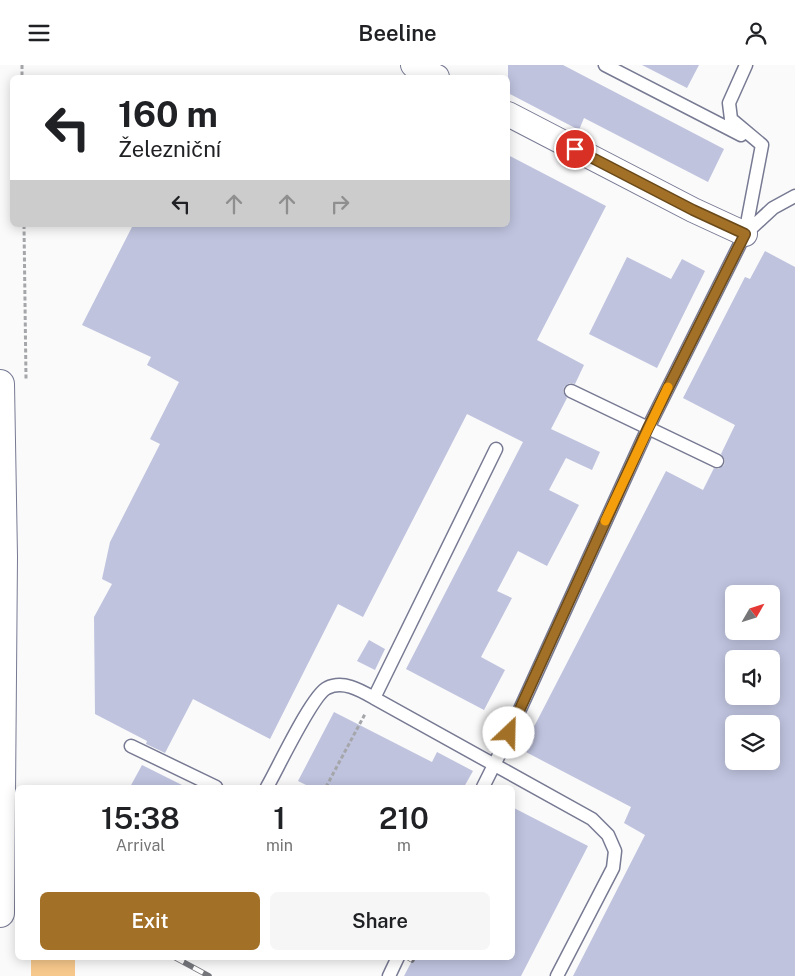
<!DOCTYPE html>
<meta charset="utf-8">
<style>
:root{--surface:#fff;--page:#f6f6f6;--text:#202124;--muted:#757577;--accent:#a27026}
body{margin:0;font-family:"Public Sans",sans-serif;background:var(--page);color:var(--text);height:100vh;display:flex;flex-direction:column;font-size:19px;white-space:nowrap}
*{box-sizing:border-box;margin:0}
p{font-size:16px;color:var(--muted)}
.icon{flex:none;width:28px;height:28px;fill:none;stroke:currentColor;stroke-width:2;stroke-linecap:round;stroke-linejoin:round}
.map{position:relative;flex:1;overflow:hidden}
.panel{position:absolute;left:15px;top:720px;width:500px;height:175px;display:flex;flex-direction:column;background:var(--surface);border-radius:8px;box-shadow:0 2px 12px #0003}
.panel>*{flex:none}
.top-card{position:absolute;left:10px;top:10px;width:500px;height:152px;border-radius:8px;box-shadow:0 2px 12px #0003;background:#fff;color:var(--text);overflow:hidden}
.needle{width:32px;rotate:51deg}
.tools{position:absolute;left:725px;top:520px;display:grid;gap:10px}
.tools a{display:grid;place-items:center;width:55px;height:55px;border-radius:8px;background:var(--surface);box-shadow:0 2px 12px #0003;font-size:25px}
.pin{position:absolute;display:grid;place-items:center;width:42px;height:42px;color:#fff;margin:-21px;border:2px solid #fff;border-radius:50%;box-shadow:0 1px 5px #0007}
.me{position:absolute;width:55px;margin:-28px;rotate:24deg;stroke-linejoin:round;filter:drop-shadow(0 0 4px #0008)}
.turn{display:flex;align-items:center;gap:18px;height:105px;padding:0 25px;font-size:22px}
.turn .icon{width:65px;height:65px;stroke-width:2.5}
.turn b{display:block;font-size:35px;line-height:42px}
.lanes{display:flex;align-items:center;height:48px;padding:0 25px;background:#0003;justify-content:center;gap:25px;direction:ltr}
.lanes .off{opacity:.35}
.eta{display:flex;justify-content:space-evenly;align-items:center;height:85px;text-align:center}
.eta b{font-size:30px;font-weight:600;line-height:35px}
.button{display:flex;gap:10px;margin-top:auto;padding:10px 25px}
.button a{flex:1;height:58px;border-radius:8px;background:var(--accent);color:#fff;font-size:20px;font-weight:600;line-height:58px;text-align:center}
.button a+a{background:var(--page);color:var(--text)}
header{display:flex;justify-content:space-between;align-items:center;height:65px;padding:0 25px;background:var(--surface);font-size:22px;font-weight:600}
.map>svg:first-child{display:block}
</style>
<header><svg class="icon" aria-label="menu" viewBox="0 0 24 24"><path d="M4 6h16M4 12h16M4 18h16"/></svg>Beeline<svg class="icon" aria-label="person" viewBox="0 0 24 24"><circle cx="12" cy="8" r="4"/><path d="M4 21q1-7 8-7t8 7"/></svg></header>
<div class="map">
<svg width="795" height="911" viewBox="0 0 795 911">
<rect width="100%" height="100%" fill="#fafafa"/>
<path fill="#f7c88c" d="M 31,893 L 75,893 L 75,911 L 31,911 Z"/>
<path fill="#bfc3de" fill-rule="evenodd" d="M 508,0 L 563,0 L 724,84 L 708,117 L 584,53 L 579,65 L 508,28 Z
M 642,0 L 699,0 L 687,23 Z
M 508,90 L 606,141 L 537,275 L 584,300 L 575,319 L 570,318 L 564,322 L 563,327 L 567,333 L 551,364 L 600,387 L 592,405 L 566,393 L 549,425 L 579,440 L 547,501 L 518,486 L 497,526 L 512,533 L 481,592 L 505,605 L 484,645 L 406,604 L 523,377 L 467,349 L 363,552 L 338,539 L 270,674 L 193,634 L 165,688 L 146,679 L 147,676 L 95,649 L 94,552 L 112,519 L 102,514 L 110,477 L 160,379 L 150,374 L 179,317 L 147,300 L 151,292 L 82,260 L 133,160 L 508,160 Z
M 765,186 L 795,202 L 795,911 L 573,911 L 645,770 L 624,758 L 631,742 L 522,685 L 666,406 L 703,425 L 714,403 L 718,404 L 724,400 L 725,395 L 721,389 L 735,360 L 683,333 L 745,212 L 750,214 ZM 734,529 L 771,529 L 771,566 L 734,566 ZM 734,594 L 771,594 L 771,631 L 734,631 ZM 734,659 L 771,659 L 771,696 L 734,696 Z
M 627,192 L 671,214 L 682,194 L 705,206 L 657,303 L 589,269 Z
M 369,575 L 385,584 L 375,605 L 357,596 Z
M 334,647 L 432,697 L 437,687 L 473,706 L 464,722 L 310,722 L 298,716 Z
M 142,700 L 186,722 L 130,722 Z
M 512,742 L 588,781 L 521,911 L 404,911 L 414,892 L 512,892 Z"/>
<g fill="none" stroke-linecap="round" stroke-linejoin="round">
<defs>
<path id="lane" d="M 605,0 L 741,70
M 745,169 L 762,80 L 731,54 L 729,38 L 746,0
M 571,326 L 717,396
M 374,633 L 496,384
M 131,681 L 216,722
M 267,722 C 277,705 312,630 327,623 C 343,615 360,625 374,633 L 592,754 L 608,770 L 615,786 L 613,803 L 557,911
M 483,722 L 501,686 L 648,363 L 745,169 L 773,143 L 795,131
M 389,911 L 398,892"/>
<path id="street" d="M 413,0 L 437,12
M 508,49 L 693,145 L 745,169"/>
<path id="secondary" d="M 0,319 L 3,492 L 0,848"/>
</defs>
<use href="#lane" stroke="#777a93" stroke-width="15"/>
<use href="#street" stroke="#777a93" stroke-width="26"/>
<use href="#secondary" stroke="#777a93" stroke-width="30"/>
<path stroke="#a5a6aa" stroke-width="3" stroke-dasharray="4 2.5" stroke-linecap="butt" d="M 22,0 L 22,12
M 24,160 L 26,314
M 326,722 L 365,649"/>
<use href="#lane" stroke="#fff" stroke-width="12"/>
<use href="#street" stroke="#fff" stroke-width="24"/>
<use href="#secondary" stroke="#fff" stroke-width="28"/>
<defs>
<path id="rail" d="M 174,892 L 209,911
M 407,892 L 412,895"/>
</defs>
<use href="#rail" stroke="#74767c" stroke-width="5.5"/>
<use href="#rail" stroke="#fff" stroke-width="4" stroke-dasharray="11" stroke-linecap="butt"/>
</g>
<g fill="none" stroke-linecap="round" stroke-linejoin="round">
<defs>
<path id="route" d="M 509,668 L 648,363 L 745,169 L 693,145 L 575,84"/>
</defs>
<use href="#route" stroke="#694919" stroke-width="12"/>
<use href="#route" stroke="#a27026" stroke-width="9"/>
<path stroke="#f59e0b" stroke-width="9" d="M 605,456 L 668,322"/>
</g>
</svg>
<div class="tools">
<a><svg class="needle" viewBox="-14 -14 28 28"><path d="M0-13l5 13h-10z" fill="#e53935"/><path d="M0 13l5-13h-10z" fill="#757577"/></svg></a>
<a><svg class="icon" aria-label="sound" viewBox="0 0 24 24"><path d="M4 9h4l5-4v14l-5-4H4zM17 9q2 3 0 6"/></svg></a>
<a><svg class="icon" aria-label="layers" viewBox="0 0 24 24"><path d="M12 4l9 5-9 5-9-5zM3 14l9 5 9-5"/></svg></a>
</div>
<div class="pin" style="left:575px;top:84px;background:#d93025"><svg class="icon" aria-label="arrive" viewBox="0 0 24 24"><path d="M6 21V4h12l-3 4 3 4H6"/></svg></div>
<svg class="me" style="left:509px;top:668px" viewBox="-20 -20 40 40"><circle r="19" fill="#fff"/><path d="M0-13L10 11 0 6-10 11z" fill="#a27026"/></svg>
<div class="top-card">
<div class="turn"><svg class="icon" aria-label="left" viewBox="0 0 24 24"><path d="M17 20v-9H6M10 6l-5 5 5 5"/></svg><div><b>160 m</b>Železniční</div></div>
<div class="lanes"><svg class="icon" aria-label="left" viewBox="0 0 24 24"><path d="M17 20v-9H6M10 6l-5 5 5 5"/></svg><svg class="icon off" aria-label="ahead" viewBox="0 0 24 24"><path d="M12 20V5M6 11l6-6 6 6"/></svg><svg class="icon off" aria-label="ahead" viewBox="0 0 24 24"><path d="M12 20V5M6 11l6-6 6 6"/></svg><svg class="icon off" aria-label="right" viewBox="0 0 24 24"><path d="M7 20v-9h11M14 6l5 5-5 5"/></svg></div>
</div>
<section class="panel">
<div class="eta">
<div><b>15:38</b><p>Arrival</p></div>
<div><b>1</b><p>min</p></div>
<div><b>210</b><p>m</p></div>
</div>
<div class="button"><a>Exit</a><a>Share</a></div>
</section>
</div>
